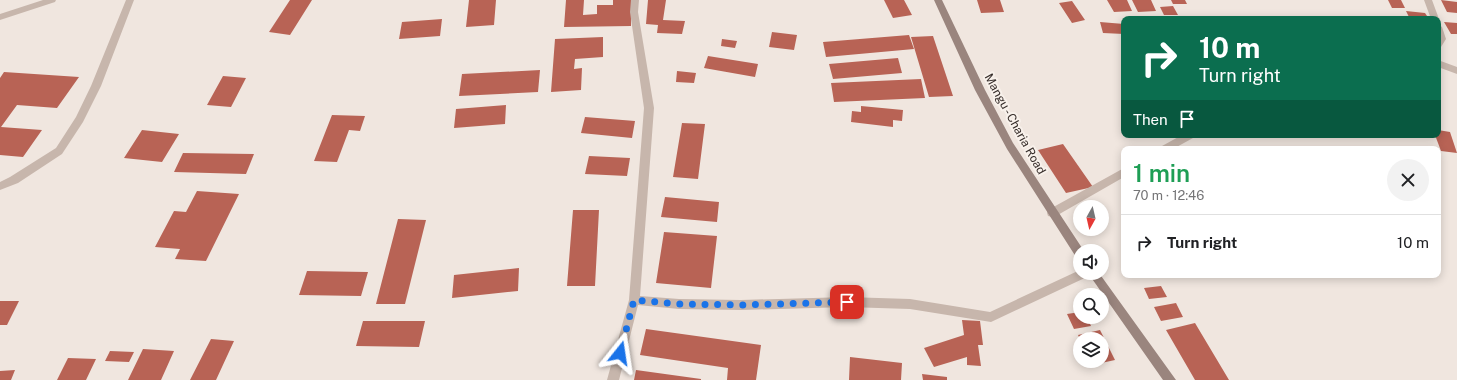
<!DOCTYPE html>
<meta charset="utf-8">
<style>
:root{--surface:#fff;--page:#f2f2f2;--text:#202124;--muted:#757577;--line:#e0e0e0}
body{margin:0;font-family:"Public Sans",sans-serif;background:var(--page);color:var(--text);height:100vh;display:flex;flex-direction:column;font-size:15px;white-space:nowrap}
*{box-sizing:border-box;margin:0}
p{font-size:13px;color:var(--muted)}
.icon{flex:none;width:22px;height:22px;fill:none;stroke:currentColor;stroke-width:2;stroke-linecap:round;stroke-linejoin:round}
.map{position:relative;flex:1;overflow:hidden}
.details{position:absolute;left:1121px;top:146px;width:320px;height:132px;display:flex;flex-direction:column;background:var(--surface);border-radius:8px;box-shadow:0 2px 10px #0003}
.details>*{flex:none}
.hud{position:absolute;left:1121px;top:16px;width:320px;height:122px;border-radius:8px;box-shadow:0 2px 10px #0003;background:#0b6e4f;color:#fff;overflow:hidden}
.needle{width:26px;rotate:188deg}
.fabs{position:absolute;left:1073px;top:200px;display:grid;gap:8px}
.fabs a{display:grid;place-items:center;width:36px;height:36px;border-radius:50%;background:var(--surface);box-shadow:0 2px 10px #0003;font-size:20px}
.pin{position:absolute;display:grid;place-items:center;width:34px;height:34px;color:#fff;margin:-17px;border-radius:8px;box-shadow:0 2px 6px #0006}
.me{position:absolute;width:44px;margin:-22px;rotate:15deg;stroke-linejoin:round;filter:drop-shadow(0 0 3px #0008)}
.turn{display:flex;align-items:center;gap:14px;height:84px;padding:0 12px;font-size:18px}
.turn .icon{width:52px;height:52px;stroke-width:2.5}
.turn b{display:block;font-size:28px;line-height:34px}
.then{display:flex;align-items:center;height:38px;padding:0 12px;background:#0003;gap:8px;font-size:15px}
.round{display:grid;place-items:center;flex:none;width:42px;height:42px;border-radius:21px;background:var(--page)}
.head{display:flex;align-items:center;justify-content:space-between;height:68px;padding:0 12px}
h1{font-size:24px;font-weight:600;line-height:30px;color:#1e9e55}
ul{padding:0;list-style:none}
li{display:flex;align-items:center;gap:12px;height:56px;padding:0 12px;border-top:1px solid var(--line)}
li div{flex:1}
li b{display:block;font-size:15px}
li em{font-style:normal}
.map>svg:first-child{display:block}
</style>
<div class="map">
<svg width="1457" height="380" viewBox="0 0 1457 380">
<rect width="100%" height="100%" fill="#f0e6df"/>
<path fill="#b86355" d="M 290,0 L 312,0 L 290,35 L 269,32 Z
M 469,0 L 496,0 L 494,25 L 466,27 Z
M 566,0 L 584,0 L 583,15 L 597,14 L 597,5 L 613,5 L 613,0 L 631,0 L 631,26 L 564,27 Z
M 648,0 L 666,0 L 663,20 L 685,21 L 682,34 L 657,33 L 658,25 L 646,24 Z
M 884,0 L 904,0 L 912,15 L 893,18 Z
M 977,0 L 1000,0 L 1004,12 L 981,13 Z
M 1107,0 L 1127,0 L 1132,11 L 1114,12 Z
M 1132,0 L 1151,0 L 1156,11 L 1138,12 Z
M 1171,0 L 1185,0 L 1187,4 L 1173,4 Z
M 1388,0 L 1401,0 L 1405,8 L 1392,8 Z
M 1441,0 L 1457,2 L 1457,13 L 1447,12 Z
M 1072,1 L 1085,20 L 1072,23 L 1059,3 Z
M 1173,6 L 1178,15 L 1164,15 L 1160,7 Z
M 1406,11 L 1425,13 L 1429,19 L 1410,19 Z
M 442,19 L 440,36 L 399,39 L 402,22 Z
M 1100,22 L 1124,24 L 1124,34 L 1103,33 Z
M 1444,22 L 1457,23 L 1457,34 L 1451,34 Z
M 772,32 L 797,35 L 794,50 L 769,47 Z
M 909,35 L 914,49 L 826,57 L 823,42 Z
M 933,36 L 953,96 L 929,97 L 911,37 Z
M 603,37 L 603,57 L 575,59 L 574,69 L 582,68 L 581,90 L 551,92 L 555,39 Z
M 722,39 L 737,41 L 735,48 L 721,46 Z
M 708,56 L 758,64 L 755,77 L 704,68 Z
M 898,58 L 902,73 L 833,79 L 829,64 Z
M 540,70 L 538,92 L 459,96 L 462,74 Z
M 677,71 L 696,73 L 694,83 L 676,82 Z
M 4,72 L 79,77 L 57,108 L 17,105 L 1,127 L 42,130 L 23,157 L 0,155 L 0,78 Z
M 223,76 L 246,78 L 231,107 L 207,105 Z
M 921,79 L 925,98 L 834,102 L 831,83 Z
M 506,105 L 505,124 L 454,128 L 456,109 Z
M 861,106 L 903,110 L 902,121 L 893,120 L 893,127 L 851,122 L 852,111 L 861,112 Z
M 332,115 L 365,116 L 360,131 L 349,130 L 337,162 L 314,161 Z
M 585,117 L 635,121 L 632,138 L 581,133 Z
M 682,123 L 705,124 L 698,179 L 673,177 Z
M 142,130 L 179,134 L 162,162 L 124,158 Z
M 1438,130 L 1450,132 L 1457,153 L 1441,151 L 1435,135 L 1438,135 Z
M 1063,144 L 1093,187 L 1066,193 L 1038,150 Z
M 183,153 L 254,154 L 246,174 L 174,172 Z
M 589,156 L 630,158 L 627,176 L 585,174 Z
M 197,191 L 239,194 L 206,261 L 175,259 L 180,249 L 155,247 L 174,211 L 186,212 Z
M 665,197 L 719,202 L 717,222 L 661,217 Z
M 573,210 L 599,210 L 595,286 L 567,286 Z
M 398,219 L 426,220 L 405,304 L 376,304 Z
M 664,232 L 717,236 L 711,288 L 656,283 Z
M 519,268 L 518,291 L 452,298 L 454,275 Z
M 307,271 L 368,272 L 361,296 L 299,295 Z
M 1161,286 L 1167,297 L 1149,299 L 1144,288 Z
M 0,301 L 19,301 L 7,325 L 0,325 Z
M 1176,303 L 1183,317 L 1161,321 L 1154,307 Z
M 1080,312 L 1080,317 L 1087,317 L 1091,326 L 1074,329 L 1067,314 Z
M 962,320 L 980,321 L 983,345 L 978,345 L 981,366 L 967,365 L 967,357 L 934,367 L 924,348 L 964,335 Z
M 363,321 L 425,321 L 419,347 L 356,346 Z
M 1195,323 L 1229,380 L 1195,380 L 1166,330 Z
M 646,329 L 761,345 L 756,380 L 727,380 L 728,368 L 640,355 Z
M 1100,330 L 1115,360 L 1092,365 L 1090,361 L 1102,361 L 1102,339 L 1080,339 L 1078,335 Z
M 211,339 L 234,341 L 216,380 L 190,380 Z
M 143,349 L 174,351 L 161,380 L 128,380 Z
M 110,351 L 134,352 L 129,362 L 105,361 Z
M 850,357 L 902,363 L 901,380 L 849,380 Z
M 68,358 L 96,359 L 86,380 L 57,380 Z
M 15,370 L 11,380 L 0,380 L 0,371 Z
M 636,370 L 701,379 L 701,380 L 634,380 Z
M 922,374 L 947,377 L 947,380 L 923,380 Z"/>
<g fill="none" stroke-linecap="round" stroke-linejoin="round">
<path fill="#c7b6ac" fill-rule="evenodd" d="M 43,0 L 56,0 L 55,2 L 0,20 L 0,14 Z
M 126,0 L 134,0 L 101,86 L 83,122 L 62,154 L 18,183 L 0,190 L 0,182 L 10,177 L 56,148 L 76,117 L 91,86 Z
M 631,0 L 639,0 L 638,12 L 654,108 L 640,296 L 679,299 L 741,300 L 847,297 L 910,299 L 990,312 L 1080,270 L 1080,273 L 1090,273 L 1089,276 L 991,322 L 910,309 L 847,307 L 741,310 L 679,309 L 638,305 L 619,380 L 607,380 L 629,300 L 644,108 L 630,12 Z
M 1424,0 L 1432,0 L 1439,19 L 1438,21 L 1438,19 L 1431,19 Z
M 1438,24 L 1442,27 L 1446,39 L 1441,47 L 1438,48 Z
M 1438,60 L 1457,67 L 1457,74 L 1438,67 Z
M 1182,135 L 1195,135 L 1193,138 L 1173,149 L 1160,149 L 1162,146 Z
M 1124,168 L 1124,177 L 1056,216 L 1052,217 L 1048,216 L 1047,213 L 1048,210 Z"/>
<path fill="#9a857e" fill-rule="evenodd" d="M 934,0 L 942,0 L 985,90 L 1013,143 L 1084,251 L 1080,251 L 1080,259 L 1076,257 L 1007,149 L 975,90 Z
M 1088,273 L 1099,273 L 1176,380 L 1163,380 Z"/>
</g>
<g fill="none" stroke-linecap="round" stroke-linejoin="round">
<path stroke="#1a73e8" stroke-width="7" stroke-dasharray="0 12.6" d="M 620,353 L 634,300 L 679,304 L 742,305 L 847,302"/>
</g>
<g text-anchor="middle" stroke-width="4" stroke-linejoin="round" paint-order="stroke">
<g font-size="12" fill="#362d2a" stroke="#f8f1eb">
<text transform="translate(1015 124) rotate(61)" y="4">Mangu - Charia Road</text>
</g>
</g>
</svg>
<div class="fabs">
<a><svg class="needle" viewBox="-14 -14 28 28"><path d="M0-13l5 13h-10z" fill="#e53935"/><path d="M0 13l5-13h-10z" fill="#757577"/></svg></a>
<a><svg class="icon" aria-label="sound" viewBox="0 0 24 24"><path d="M4 9h4l5-4v14l-5-4H4zM17 9q2 3 0 6"/></svg></a>
<a><svg class="icon" aria-label="search" viewBox="0 0 24 24"><circle cx="10" cy="10" r="6"/><path d="M15 15l6 6"/></svg></a>
<a><svg class="icon" aria-label="layers" viewBox="0 0 24 24"><path d="M12 4l9 5-9 5-9-5zM3 14l9 5 9-5"/></svg></a>
</div>
<div class="pin" style="left:847px;top:302px;background:#d93025"><svg class="icon" aria-label="arrive" viewBox="0 0 24 24"><path d="M6 21V4h12l-3 4 3 4H6"/></svg></div>
<svg class="me" style="left:620px;top:353px" viewBox="-20 -20 40 40"><path d="M0-17L14 15 0 8-14 15z" fill="#1a73e8" stroke="#fff" stroke-width="4"/></svg>
<div class="hud">
<div class="turn"><svg class="icon" aria-label="right" viewBox="0 0 24 24"><path d="M7 20v-9h11M14 6l5 5-5 5"/></svg><div><b>10 m</b>Turn right</div></div>
<div class="then">Then<svg class="icon" aria-label="arrive" viewBox="0 0 24 24"><path d="M6 21V4h12l-3 4 3 4H6"/></svg></div>
</div>
<section class="details">
<div class="head"><div><h1>1 min</h1><p>70 m · 12:46</p></div><a class="round"><svg class="icon" aria-label="close" viewBox="0 0 24 24"><path d="M6 6l12 12M18 6L6 18"/></svg></a></div>
<ul>
<li><svg class="icon" aria-label="right" viewBox="0 0 24 24"><path d="M7 20v-9h11M14 6l5 5-5 5"/></svg><div><b>Turn right</b></div><em>10 m</em></li>
</ul>
</section>
</div>
